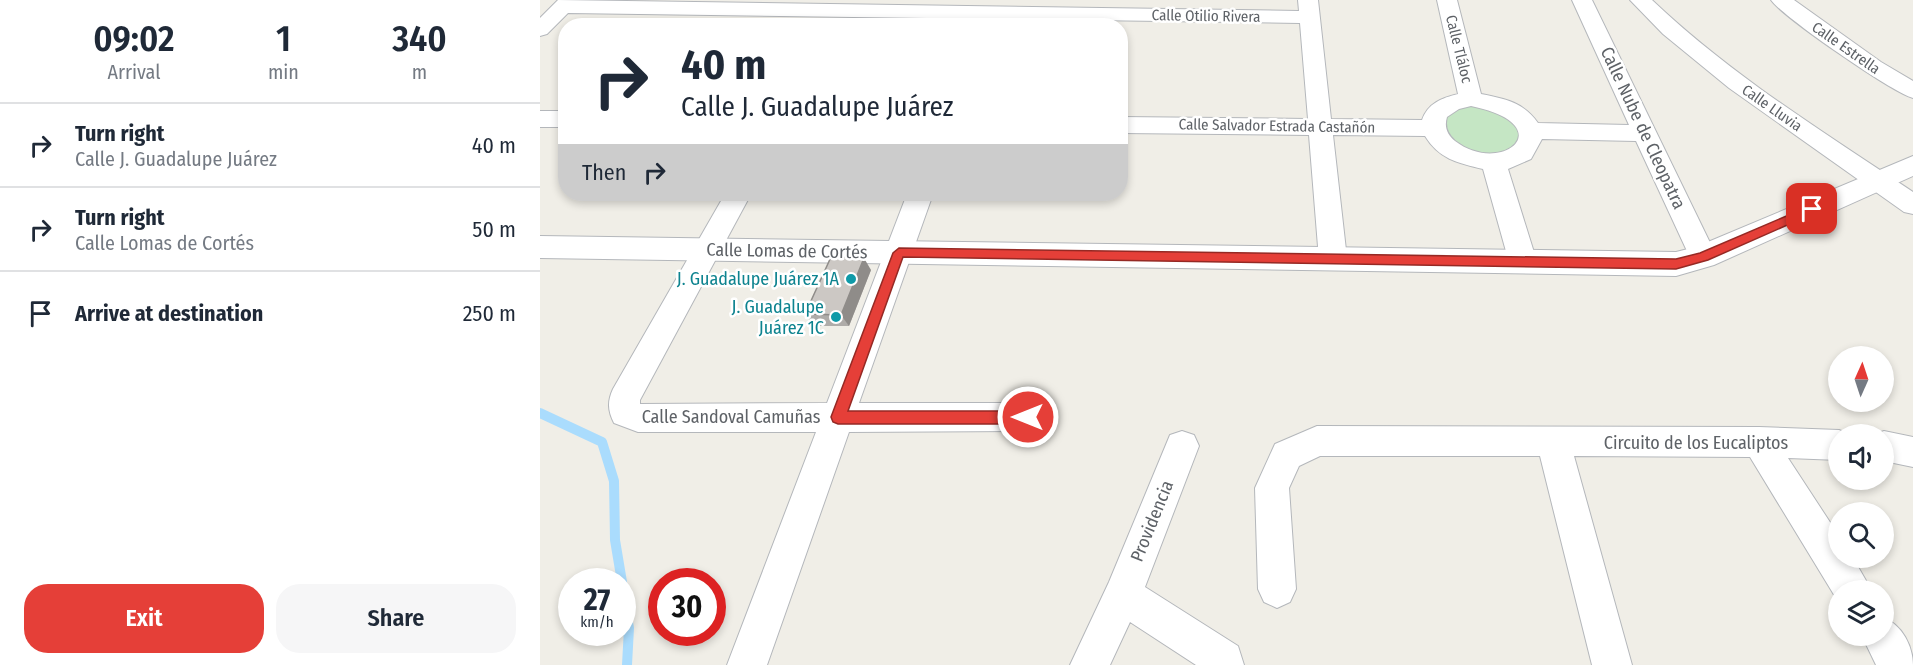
<!DOCTYPE html>
<meta charset="utf-8">
<style>
:root{--surface:#fff;--page:#f6f6f7;--text:#1f2937;--muted:#747a83;--line:#e0e1e3;--accent:#e53f38}
body{margin:0;font-family:"Fira Sans Condensed",sans-serif;background:var(--page);color:var(--text);height:100vh;display:flex;flex-direction:column;font-size:22px;white-space:nowrap}
*{box-sizing:border-box;margin:0}
p{font-size:20px;color:var(--muted)}
.icon{flex:none;width:33px;height:33px;fill:none;stroke:currentColor;stroke-width:2;stroke-linecap:round;stroke-linejoin:round}
.map{position:relative;flex:1;overflow:hidden}
.panel{display:flex;flex-direction:column;background:var(--surface);width:540px}
.panel>*{flex:none}
.top-card{position:absolute;left:18px;top:18px;width:570px;height:183px;border-radius:24px;box-shadow:0 3px 9px #0003;background:#fff;color:var(--text);overflow:hidden}
.needle{width:39px;rotate:3deg}
.buttons{position:absolute;left:1288px;top:346px;display:grid;gap:12px}
.buttons a{display:grid;place-items:center;width:66px;height:66px;border-radius:50%;background:var(--surface);box-shadow:0 3px 9px #0003;font-size:30px}
.speed{position:absolute;left:18px;top:568px;display:flex;gap:12px;font-size:30px;font-weight:700;text-align:center}
.speed>*{display:grid;place-content:center;width:78px;height:78px;border-radius:50%;background:var(--surface);box-shadow:0 3px 9px #0003;line-height:1}
.speed small{font-size:15px;font-weight:400}
.speed .limit{border:9px solid #d22;background:#fff;color:#111}
.pin{position:absolute;display:grid;place-items:center;width:51px;height:51px;color:#fff;margin:-26px;border-radius:12px;box-shadow:0 3px 9px #0006}
.me{position:absolute;width:66px;margin:-33px;rotate:270deg;stroke-linejoin:round;filter:drop-shadow(0 0 4px #0008)}
.turn{display:flex;align-items:center;gap:21px;height:126px;padding:0 24px;font-size:27px}
.turn .icon{width:78px;height:78px;stroke-width:2.5}
.turn b{display:block;font-size:42px;line-height:51px}
.then{display:flex;align-items:center;height:57px;padding:0 24px;background:#0003;gap:12px;font-size:22px}
.eta{display:flex;justify-content:space-evenly;align-items:center;height:102px;text-align:center}
.eta b{font-size:36px;font-weight:600;line-height:42px}
.primary-button{display:flex;gap:12px;margin-top:auto;padding:12px 24px}
.primary-button a{flex:1;height:69px;border-radius:24px;background:var(--accent);color:#fff;font-size:24px;font-weight:600;line-height:69px;text-align:center}
.primary-button a+a{background:var(--page);color:var(--text)}
ul{padding:0;list-style:none}
li{display:flex;align-items:center;gap:18px;height:84px;padding:0 24px;border-top:2px solid var(--line)}
li div{flex:1}
li b{display:block;font-size:22px}
li em{font-style:normal}
main{display:flex;flex:1;min-height:0}
.map>svg:first-child{display:block}
</style>
<main>
<section class="panel">
<div class="eta">
<div><b>09:02</b><p>Arrival</p></div>
<div><b>1</b><p>min</p></div>
<div><b>340</b><p>m</p></div>
</div>
<ul>
<li><svg class="icon" aria-label="right" viewBox="0 0 24 24"><path d="M7 20v-9h11M14 6l5 5-5 5"/></svg><div><b>Turn right</b><p>Calle J. Guadalupe Juárez</p></div><em>40 m</em></li>
<li><svg class="icon" aria-label="right" viewBox="0 0 24 24"><path d="M7 20v-9h11M14 6l5 5-5 5"/></svg><div><b>Turn right</b><p>Calle Lomas de Cortés</p></div><em>50 m</em></li>
<li><svg class="icon" aria-label="arrive" viewBox="0 0 24 24"><path d="M6 21V4h12l-3 4 3 4H6"/></svg><div><b>Arrive at destination</b></div><em>250 m</em></li>
</ul>
<div class="primary-button"><a>Exit</a><a>Share</a></div>
</section>
<div class="map">
<svg width="1373" height="665" viewBox="0 0 1373 665">
<rect width="100%" height="100%" fill="#f0eee7"/>
<path fill="#c5e6c4" d="M 936,104 L 982,124 L 978,150 C 942,155 929,160 904,131 L 907,115 L 914,109 Z"/>
<g fill="none" stroke-linecap="round" stroke-linejoin="round">
<path stroke="#aadcfd" stroke-width="10" d="M 0,413 L 62,442 L 74,481 L 75,540 L 82,582
M 82,588 L 89,628 L 87,665"/>
<defs>
<path id="minor" d="M 18,0 L 759,11 L 758,0 L 778,0 L 791,119 L 882,120 C 888,103 902,98 918,94 L 897,0 L 917,0 L 941,94 C 966,99 983,102 998,123 L 1089,125 L 1032,0 L 1052,0 L 1177,257 L 1173,264 L 1163,267 L 1153,264 L 1096,141 L 1002,139 L 991,159 L 968,169 L 997,262 L 993,269 L 983,273 L 973,269 L 969,262 L 943,169 C 918,163 899,159 885,136 L 793,135 L 807,259 L 803,266 L 793,269 L 783,266 L 779,259 L 769,135 L 580,133 L 580,117 L 768,119 L 760,23 L 28,13 L 7,34 L 0,36 L 0,18 ZM 931,106 C 1023,125 962,177 915,141 C 907,134 904,127 907,117 L 919,109 Z
M 1090,0 L 1112,0 C 1191,75 1283,132 1373,192 L 1373,214 L 1364,212 L 1189,88 L 1123,34 Z
M 1231,0 L 1254,0 L 1341,62 L 1373,81 L 1373,98 C 1353,93 1243,17 1231,0 Z
M 0,111 L 26,111 L 26,127 L 0,127 Z
M 185,194 L 211,194 L 100,400 L 100,404 L 287,403 L 367,194 L 393,194 L 319,403 L 488,403 L 499,407 L 504,417 L 499,427 L 488,431 L 309,432 L 227,665 L 187,665 L 276,432 L 98,432 L 74,423 C 68,411 67,402 73,389 Z
M 777,426 L 1219,427 L 1299,430 L 1311,435 L 1299,435 L 1299,460 L 1248,458 L 1299,536 L 1299,558 L 1313,558 L 1332,591 L 1299,591 L 1299,603 L 1210,457 L 1034,456 L 1092,665 L 1052,665 L 1000,456 L 780,456 L 759,466 L 749,488 L 756,589 L 750,602 L 737,608 L 724,602 L 718,589 L 715,488 L 735,444 Z
M 642,431 L 654,435 L 659,446 L 605,587 L 698,646 L 704,665 L 656,665 L 590,622 L 570,665 L 530,665 L 569,582 L 630,435 Z
M 1344,431 L 1373,437 L 1373,467 L 1344,461 L 1344,435 L 1333,435 Z
M 1344,618 C 1362,625 1373,646 1373,665 L 1336,665 L 1322,636 L 1344,636 Z"/>
<path id="tertiary" d="M 1373,156 L 1373,176 L 1174,265 L 1136,276 L 0,258 L 0,236 L 1136,252 L 1156,247 Z"/>
</defs>
<use href="#minor" stroke="#b4b7bb" stroke-width="2"/>
<use href="#tertiary" stroke="#b4b7bb" stroke-width="2"/>
<use href="#minor" fill="#fff" fill-rule="evenodd"/>
<use href="#tertiary" fill="#fff" fill-rule="evenodd"/>
</g>
<path fill="#afaca9" d="M 331,270 L 309,326 L 274,326 L 265,314 Z"/>
<path fill="#8f8c89" d="M 324,258 L 331,270 L 309,326 L 301,315 Z"/>
<path fill="#ccc8c4" stroke="#8f8c89" stroke-width="1.5" d="M 291,257 L 324,258 L 301,315 L 265,314 Z"/>
<path fill="#e53f38" stroke="#952924" stroke-width="1.5" d="M 1272,205 L 1278,209 L 1277,212 L 1168,260 L 1136,269 L 363,257 L 308,411 L 488,411 L 493,413 L 495,417 L 493,422 L 488,424 L 298,424 L 293,422 L 291,417 L 353,253 L 359,248 L 1136,259 L 1160,253 Z"/>
<g fill="#0f9aa8" stroke="#fff" stroke-width="2">
<circle cx="311" cy="279" r="6"/>
<circle cx="296" cy="317" r="6"/>
</g>
<g text-anchor="middle" stroke-width="5" stroke-linejoin="round" paint-order="stroke">
<g font-size="15" fill="#5e6267" stroke="#fff">
<text transform="translate(666 16) rotate(1)" y="5">Calle Otilio Rivera</text>
<text transform="translate(1306 48) rotate(35)" y="5">Calle Estrella</text>
<text transform="translate(919 49) rotate(76)" y="5">Calle Tláloc</text>
<text transform="translate(1232 108) rotate(35)" y="5">Calle Lluvia</text>
<text transform="translate(737 126) rotate(1)" y="5">Calle Salvador Estrada Castañón</text>
</g>
<g font-size="18" fill="#5e6267" stroke="#fff">
<text transform="translate(1103 128) rotate(65)" y="6">Calle Nube de Cleopatra</text>
<text transform="translate(247 251) rotate(1)" y="6">Calle Lomas de Cortés</text>
<text x="191" y="423">Calle Sandoval Camuñas</text>
<text x="1156" y="449">Circuito de los Eucaliptos</text>
<text transform="translate(612 521) rotate(-68)" y="6">Providencia</text>
</g>
<g font-size="18" fill="#0d838f" stroke="#fff" text-anchor="end">
<text x="299" y="285">J. Guadalupe Juárez 1A</text>
<text x="284" y="313">J. Guadalupe<tspan x="284" dy="21">Juárez 1C</tspan></text>
</g>
</g>
</svg>
<div class="buttons">
<a><svg class="needle" viewBox="-14 -14 28 28"><path d="M0-13l5 13h-10z" fill="#e53935"/><path d="M0 13l5-13h-10z" fill="#747a83"/></svg></a>
<a><svg class="icon" aria-label="sound" viewBox="0 0 24 24"><path d="M4 9h4l5-4v14l-5-4H4zM17 9q2 3 0 6"/></svg></a>
<a><svg class="icon" aria-label="search" viewBox="0 0 24 24"><circle cx="10" cy="10" r="6"/><path d="M15 15l6 6"/></svg></a>
<a><svg class="icon" aria-label="layers" viewBox="0 0 24 24"><path d="M12 4l9 5-9 5-9-5zM3 14l9 5 9-5"/></svg></a>
</div>
<div class="speed"><div>27<small>km/h</small></div><div class="limit">30</div></div>
<div class="pin" style="left:1272px;top:209px;background:#d93025"><svg class="icon" aria-label="arrive" viewBox="0 0 24 24"><path d="M6 21V4h12l-3 4 3 4H6"/></svg></div>
<svg class="me" style="left:488px;top:417px" viewBox="-20 -20 40 40"><circle r="17" fill="#e53f38" stroke="#fff" stroke-width="3"/><path d="M0-11L8 9 0 5-8 9z" fill="#fff"/></svg>
<div class="top-card">
<div class="turn"><svg class="icon" aria-label="right" viewBox="0 0 24 24"><path d="M7 20v-9h11M14 6l5 5-5 5"/></svg><div><b>40 m</b>Calle J. Guadalupe Juárez</div></div>
<div class="then">Then<svg class="icon" aria-label="right" viewBox="0 0 24 24"><path d="M7 20v-9h11M14 6l5 5-5 5"/></svg></div>
</div>
</div>
</main>
